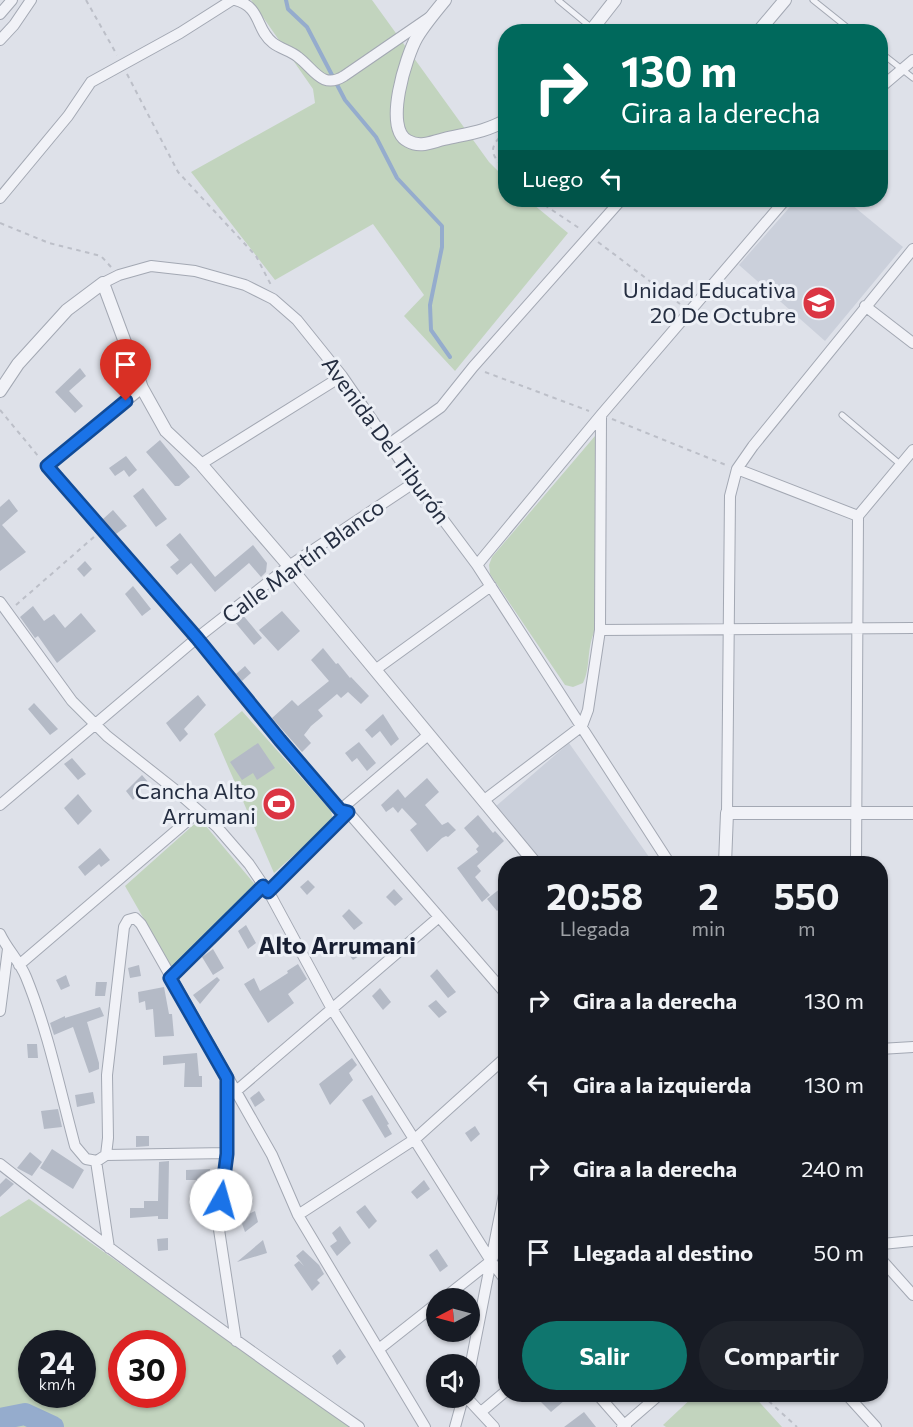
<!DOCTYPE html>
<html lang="es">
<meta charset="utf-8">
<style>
:root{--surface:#171b24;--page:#20242c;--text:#f1f3f6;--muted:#9ea1a6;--accent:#0f766e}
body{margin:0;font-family:Commissioner,sans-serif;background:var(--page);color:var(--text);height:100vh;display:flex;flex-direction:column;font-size:22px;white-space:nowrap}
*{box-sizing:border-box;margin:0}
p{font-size:20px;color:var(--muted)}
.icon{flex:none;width:33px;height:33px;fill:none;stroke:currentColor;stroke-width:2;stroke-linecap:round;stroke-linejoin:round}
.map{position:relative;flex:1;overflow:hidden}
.side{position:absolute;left:498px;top:856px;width:390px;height:546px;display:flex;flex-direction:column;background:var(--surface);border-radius:24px;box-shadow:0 2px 4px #0004}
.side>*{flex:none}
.hud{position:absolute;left:498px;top:24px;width:390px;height:183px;border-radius:24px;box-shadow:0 2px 4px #0004;background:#00695c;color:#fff;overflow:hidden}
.needle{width:39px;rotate:264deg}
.controls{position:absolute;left:426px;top:1288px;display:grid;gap:12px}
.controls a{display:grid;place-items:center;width:54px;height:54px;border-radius:50%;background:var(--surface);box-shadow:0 2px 4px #0004;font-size:30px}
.speed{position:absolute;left:18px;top:1330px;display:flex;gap:12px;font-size:30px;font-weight:700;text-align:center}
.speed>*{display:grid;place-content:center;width:78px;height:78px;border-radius:50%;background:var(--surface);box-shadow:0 2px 4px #0004;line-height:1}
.speed small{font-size:15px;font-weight:400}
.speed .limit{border:9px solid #d22;background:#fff;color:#111}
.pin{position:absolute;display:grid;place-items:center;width:51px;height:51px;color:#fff;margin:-62px -26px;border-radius:50% 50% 50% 0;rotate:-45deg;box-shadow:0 0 6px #0007}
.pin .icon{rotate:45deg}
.me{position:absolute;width:66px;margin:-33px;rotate:7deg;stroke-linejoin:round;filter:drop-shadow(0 0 4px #0008)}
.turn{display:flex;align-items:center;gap:21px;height:126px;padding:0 24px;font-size:27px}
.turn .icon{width:78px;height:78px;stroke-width:2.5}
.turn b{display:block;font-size:42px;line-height:51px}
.then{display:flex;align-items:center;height:57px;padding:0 24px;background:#0003;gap:12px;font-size:22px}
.eta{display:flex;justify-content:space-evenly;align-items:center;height:102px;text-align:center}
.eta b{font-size:36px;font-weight:700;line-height:42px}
.cta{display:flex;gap:12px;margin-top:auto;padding:12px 24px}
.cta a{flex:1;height:69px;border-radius:36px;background:var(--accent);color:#fff;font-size:24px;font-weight:700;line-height:69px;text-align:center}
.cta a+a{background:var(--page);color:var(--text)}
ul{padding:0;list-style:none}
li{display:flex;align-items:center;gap:18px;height:84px;padding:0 24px}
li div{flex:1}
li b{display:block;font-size:22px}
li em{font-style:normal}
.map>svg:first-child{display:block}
</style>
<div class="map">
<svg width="913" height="1427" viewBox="0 0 913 1427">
<rect width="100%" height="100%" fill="#dee1e9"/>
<path fill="#cbd0db" d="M 796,200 L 846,200 L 903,247 L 825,341 L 739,265 Z
M 569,743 L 654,864 L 544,864 L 495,807 Z"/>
<path fill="#c2d4be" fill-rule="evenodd" d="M 251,0 L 372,0 L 489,162 L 505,178 L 506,200 L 528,200 L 568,233 L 455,371 L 404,316 L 424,295 L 373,224 L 275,280 L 191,172 L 315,103 L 313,89 Z
M 595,436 L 595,630 C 586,650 591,667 583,683 L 573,687 L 565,685 L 490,574 L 489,565 L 492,557 Z
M 242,711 L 331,811 L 333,820 L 274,873 L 214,734 Z
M 200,819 L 257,887 L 172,968 L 125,886 Z
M 29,1199 L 351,1427 L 0,1427 L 0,1217 ZM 32,1344 L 82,1344 L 82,1395 L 32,1395 ZM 122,1344 L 172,1344 L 172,1395 L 122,1395 Z
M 695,1395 L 753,1395 L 782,1427 L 666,1427 L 663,1425 Z"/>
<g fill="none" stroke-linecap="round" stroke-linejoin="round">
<path stroke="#95accd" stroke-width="4" d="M 286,0 L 288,9 L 307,27 L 345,100 L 376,137 L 397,178 L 442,226 L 442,247 L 430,305 L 431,330 L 450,357"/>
<path stroke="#95accd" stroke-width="22" d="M 0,1419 L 25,1414 L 53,1427"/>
</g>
<path fill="#b4bac6" d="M 80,368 L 86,376 L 69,391 L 83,406 L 75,413 L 55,392 Z
M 160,440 L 190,477 L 179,486 L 175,486 L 146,452 Z
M 126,456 L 137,470 L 129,477 L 124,470 L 115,476 L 109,468 Z
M 143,488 L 167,519 L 156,527 L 133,496 Z
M 9,499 L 18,511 L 2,525 L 26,552 L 0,571 L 0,507 Z
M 113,510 L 127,526 L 116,534 L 103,519 Z
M 180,533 L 215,577 L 253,545 L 267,563 L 266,572 L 261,577 L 249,563 L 215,592 L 191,563 L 177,575 L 170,567 L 179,560 L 166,545 Z
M 85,561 L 92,569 L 84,577 L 77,569 Z
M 133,586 L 151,609 L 142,616 L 125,594 Z
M 33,606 L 44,621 L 54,614 L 65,628 L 81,613 L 96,631 L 57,663 L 38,636 L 35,638 L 20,617 Z
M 282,611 L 300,631 L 278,651 L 259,630 Z
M 242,614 L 262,638 L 254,645 L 234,621 Z
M 323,648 L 336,664 L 338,663 L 350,678 L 351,677 L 369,696 L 361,704 L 348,692 L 341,698 L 337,694 L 318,710 L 323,716 L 311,726 L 304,735 L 311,743 L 302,752 L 272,718 L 292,700 L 298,706 L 329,681 L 311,660 Z
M 245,666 L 251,673 L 242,681 L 236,674 Z
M 198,695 L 206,705 L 184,729 L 188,734 L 180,742 L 166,723 Z
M 34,703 L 58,729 L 50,735 L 28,709 Z
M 383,714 L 399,739 L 391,746 L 380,731 L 372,738 L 365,730 Z
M 359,742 L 376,763 L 367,771 L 357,758 L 352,762 L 345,753 Z
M 258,743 L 275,768 L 257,780 L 253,773 L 242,780 L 230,762 Z
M 72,758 L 86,774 L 78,780 L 64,764 Z
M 142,775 L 148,782 L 133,800 L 126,791 Z
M 427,778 L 439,792 L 425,805 L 442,825 L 448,822 L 456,830 L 448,837 L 446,836 L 442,838 L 427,852 L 410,830 L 417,824 L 402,808 L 398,813 L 393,807 L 386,812 L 381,805 L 398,789 L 405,798 Z
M 78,794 L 92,811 L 78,825 L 64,808 Z
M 478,815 L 493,833 L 495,831 L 504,841 L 477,866 L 481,871 L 475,877 L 490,895 L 482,902 L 457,868 L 478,852 L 476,849 L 479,846 L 464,828 Z
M 100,848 L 110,860 L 101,867 L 99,864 L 85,876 L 78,867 Z
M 308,880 L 315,887 L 307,895 L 300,887 Z
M 506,884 L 506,914 L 500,908 L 497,911 L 487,899 Z
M 394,889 L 403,899 L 395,906 L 386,897 Z
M 349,909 L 363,923 L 354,930 L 342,916 Z
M 246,925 L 256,943 L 248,949 L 238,931 Z
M 353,943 L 362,954 L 353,960 L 345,950 Z
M 213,949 L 224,968 L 213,975 L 202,957 Z
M 298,964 L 307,979 L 288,994 L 294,1003 L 268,1023 L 244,984 L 254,978 L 260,991 L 288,973 L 287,971 Z
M 139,965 L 141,976 L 130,978 L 128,968 Z
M 437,969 L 456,992 L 448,998 L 430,976 Z
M 66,975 L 70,986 L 61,990 L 56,980 Z
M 217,977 L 220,980 L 200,1004 L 193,995 Z
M 96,982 L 107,982 L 105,996 L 95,996 Z
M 164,987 L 169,1014 L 172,1014 L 174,1036 L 155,1037 L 153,1009 L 146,1010 L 145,1001 L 139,1003 L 138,992 Z
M 380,988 L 391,1002 L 383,1010 L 372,996 Z
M 436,1000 L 447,1012 L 439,1018 L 428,1006 Z
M 100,1007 L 104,1016 L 87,1022 L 99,1063 L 99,1069 L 89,1073 L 73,1027 L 54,1035 L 50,1023 L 65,1016 L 65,1018 Z
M 27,1044 L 37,1044 L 38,1058 L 28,1058 Z
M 197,1053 L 199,1076 L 202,1076 L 202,1087 L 184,1087 L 185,1063 L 163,1065 L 163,1056 Z
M 352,1058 L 357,1065 L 349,1073 L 353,1080 L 330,1105 L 319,1084 Z
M 259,1091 L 265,1100 L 255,1107 L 250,1098 Z
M 93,1092 L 95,1103 L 77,1107 L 75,1095 Z
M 372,1095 L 389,1124 L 387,1125 L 392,1134 L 385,1138 L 362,1100 Z
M 58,1109 L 62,1127 L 44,1129 L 41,1111 Z
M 475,1126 L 480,1134 L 471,1142 L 465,1133 Z
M 136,1136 L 149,1136 L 149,1146 L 136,1147 Z
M 52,1149 L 84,1170 L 73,1189 L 40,1168 Z
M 30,1152 L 42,1162 L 32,1176 L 17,1168 Z
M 169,1161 L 168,1219 L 158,1219 L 158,1216 L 130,1218 L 130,1208 L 144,1208 L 144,1201 L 158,1201 L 159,1162 Z
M 210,1169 L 210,1190 L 215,1190 L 213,1201 L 209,1201 L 209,1220 L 196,1220 L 196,1180 L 186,1180 L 186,1170 Z
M 6,1178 L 14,1184 L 0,1197 L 0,1184 Z
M 424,1180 L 430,1189 L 417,1199 L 411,1192 Z
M 365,1205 L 377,1221 L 369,1229 L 356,1212 Z
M 255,1211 L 258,1222 L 245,1232 L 240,1218 Z
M 340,1226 L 351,1243 L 337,1256 L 330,1246 L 337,1241 L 332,1233 Z
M 168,1238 L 168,1250 L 158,1251 L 157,1239 Z
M 263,1240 L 267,1253 L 237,1262 Z
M 437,1249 L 448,1266 L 440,1272 L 429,1255 Z
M 303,1250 L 319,1265 L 324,1274 L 317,1280 L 320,1283 L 312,1291 L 294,1265 L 299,1261 L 304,1266 L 296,1256 Z
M 340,1349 L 346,1357 L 337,1365 L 332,1356 Z
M 534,1395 L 571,1395 L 551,1412 Z
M 584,1412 L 596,1427 L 564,1427 Z"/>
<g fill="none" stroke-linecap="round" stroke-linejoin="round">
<defs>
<path id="service" d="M 558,0 L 593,29
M 813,0 L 853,32
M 880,52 L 913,78
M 842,415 L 901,465"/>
<path id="minor" d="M 235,0 C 262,7 255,29 273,43 C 281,49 291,51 298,57 C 314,69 322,90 344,76 L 430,17
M 0,14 L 12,0
M 0,40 L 14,25 L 31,0
M 880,88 L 913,60
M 0,198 L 68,116 L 91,82 L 180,33 L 232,0
M 103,283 L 119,275 L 151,266 L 195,271 L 245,285 L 273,299 L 297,320 L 342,376 L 415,482 L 477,565 L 670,864
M 865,306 L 913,343
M 142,388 L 47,466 L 197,638 L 280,740 L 340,810 L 348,812 L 506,994
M 389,444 L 441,407 L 473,367 L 621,200
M 201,464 L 342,376
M 737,469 L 858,516
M 477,565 L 601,415 L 785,200
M 0,602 L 72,701 L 107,736 L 174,789 L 217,827 L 249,864 L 272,898 L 332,1009 L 491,1261 L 506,1281
M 600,630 L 913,628
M 375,670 L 491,586
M 483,801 L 582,726 L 588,710 L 600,630 L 601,415
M 0,805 L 197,638 L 289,566 L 415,482
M 340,810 L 427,736
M 727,813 L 730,496 L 737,469 L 753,446 L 913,249
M 856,864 L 858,516 L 913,450
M 268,892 L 348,812
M 0,934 C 7,949 20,962 26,977 C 48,1031 60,1090 75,1146 L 86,1159 L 97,1161 L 106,1155 L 108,1138 L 107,1075 L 124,927 L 128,920 L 135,918 L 141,924 L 272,1155 L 298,1215 L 425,1427
M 19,965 L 199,811
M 170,978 L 263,886
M 0,1011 L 8,949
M 880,1049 L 913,1047
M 227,1079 L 227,1153 L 218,1223 L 236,1341
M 235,1092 L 439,917
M 106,1155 L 227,1153
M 96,1161 L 109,1248
M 0,1164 C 117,1256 237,1342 359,1427
M 298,1215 L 415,1139 L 506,1057
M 882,1244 L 913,1241
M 880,1258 L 913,1295
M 443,1299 L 491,1261 L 501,1242 L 506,1238
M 379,1349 L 436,1304
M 470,1368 L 506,1184
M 598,1395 L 626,1427
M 847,1395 L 876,1427
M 467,1398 L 494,1427
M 481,1412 L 506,1391
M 455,1427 L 463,1398
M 622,1427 L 659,1395"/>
<path id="tertiary" d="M 445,0 C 435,12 425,24 417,37 C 406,56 383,129 408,141 C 420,148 431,142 444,139 C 465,134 486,132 506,120
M 590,32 L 615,0
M 758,32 L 785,0
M 0,391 L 18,364 L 67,310 L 103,283 L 142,388 L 166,431 L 201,464 L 289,566 L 536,864
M 725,864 L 727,813 L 913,813"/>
</defs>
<use href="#service" stroke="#a3a8b3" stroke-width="7"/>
<use href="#minor" stroke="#a3a8b3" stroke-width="12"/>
<use href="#tertiary" stroke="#a3a8b3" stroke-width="14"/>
<path stroke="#bcbfc8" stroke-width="2" stroke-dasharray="4.5 4.5" stroke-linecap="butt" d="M 86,0 L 117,55
M 127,74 L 178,172 L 256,256 L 271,285
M 499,138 C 487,151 495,159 506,170
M 537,200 L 579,228
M 0,223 L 49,243 L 101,256 L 111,267
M 598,242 L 680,304
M 485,372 L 589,411
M 0,410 L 39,457
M 612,419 L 726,465
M 16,605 L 95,536
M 762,1395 L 797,1427"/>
<use href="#service" stroke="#f1f2f7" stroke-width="5"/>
<use href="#minor" stroke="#f1f2f7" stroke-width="10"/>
<use href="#tertiary" stroke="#f1f2f7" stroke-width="12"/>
</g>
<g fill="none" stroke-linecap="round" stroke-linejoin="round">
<defs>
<path id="route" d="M 126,401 L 47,466 L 197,638 L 280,740 L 340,810 L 348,812 L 268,892 L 263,886 L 170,978 L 227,1078 L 227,1154 L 221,1200"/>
</defs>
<use href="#route" stroke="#114b97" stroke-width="15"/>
<use href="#route" stroke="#1a73e8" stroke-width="10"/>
</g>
<defs>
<symbol id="school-disc" viewBox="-11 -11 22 22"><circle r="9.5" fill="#db3543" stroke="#edf0f6"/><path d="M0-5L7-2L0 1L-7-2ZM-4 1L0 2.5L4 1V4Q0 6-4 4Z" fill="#fff"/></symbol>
<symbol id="stadium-disc" viewBox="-11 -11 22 22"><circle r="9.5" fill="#db3543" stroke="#edf0f6"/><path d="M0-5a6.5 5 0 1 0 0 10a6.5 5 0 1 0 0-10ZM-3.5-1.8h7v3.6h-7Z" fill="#fff"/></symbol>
</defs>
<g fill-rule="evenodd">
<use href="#school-disc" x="800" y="284" width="38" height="38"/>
<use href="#stadium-disc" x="260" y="785" width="38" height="38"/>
</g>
<g text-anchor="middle" stroke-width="6" stroke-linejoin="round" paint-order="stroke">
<g font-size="22" fill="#252e41" stroke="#edf0f6" text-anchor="end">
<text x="796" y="298">Unidad Educativa<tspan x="796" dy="25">20 De Octubre</tspan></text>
<text x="256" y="799">Cancha Alto<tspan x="256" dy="25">Arrumani</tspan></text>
</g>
<g font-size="22" fill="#252e41" stroke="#edf0f6">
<text transform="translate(386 440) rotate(54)" y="8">Avenida Del Tiburón</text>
<text transform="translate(303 561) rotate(-36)" y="8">Calle Martín Blanco</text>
</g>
<g font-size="24" font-weight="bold" fill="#181f32" stroke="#edf0f6">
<text x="337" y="954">Alto Arrumani</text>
</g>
</g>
</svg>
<div class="controls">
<a><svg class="needle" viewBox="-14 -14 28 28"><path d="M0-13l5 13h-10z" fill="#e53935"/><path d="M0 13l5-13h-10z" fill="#9ea1a6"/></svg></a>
<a><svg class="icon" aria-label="sound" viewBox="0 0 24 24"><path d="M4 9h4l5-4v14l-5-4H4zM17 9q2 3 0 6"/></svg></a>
</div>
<div class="speed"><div>24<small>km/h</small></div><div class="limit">30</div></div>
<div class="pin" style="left:126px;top:401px;background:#d93025"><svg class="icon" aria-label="arrive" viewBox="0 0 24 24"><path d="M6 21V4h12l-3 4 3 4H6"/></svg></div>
<svg class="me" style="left:221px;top:1200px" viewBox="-20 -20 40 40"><circle r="19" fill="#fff"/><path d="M0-13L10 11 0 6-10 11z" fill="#1a73e8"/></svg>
<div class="hud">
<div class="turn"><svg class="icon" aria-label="right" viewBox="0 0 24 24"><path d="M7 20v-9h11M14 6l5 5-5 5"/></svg><div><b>130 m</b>Gira a la derecha</div></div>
<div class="then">Luego<svg class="icon" aria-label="left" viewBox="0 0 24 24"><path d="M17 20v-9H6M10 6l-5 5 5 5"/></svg></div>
</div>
<section class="side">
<div class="eta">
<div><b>20:58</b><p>Llegada</p></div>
<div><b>2</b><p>min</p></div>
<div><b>550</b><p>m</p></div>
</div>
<ul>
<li><svg class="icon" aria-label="right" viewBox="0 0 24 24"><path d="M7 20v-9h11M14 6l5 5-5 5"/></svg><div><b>Gira a la derecha</b></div><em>130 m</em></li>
<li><svg class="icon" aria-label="left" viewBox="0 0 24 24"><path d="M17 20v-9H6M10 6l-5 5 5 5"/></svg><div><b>Gira a la izquierda</b></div><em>130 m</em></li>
<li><svg class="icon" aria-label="right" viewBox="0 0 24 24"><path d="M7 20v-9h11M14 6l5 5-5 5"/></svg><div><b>Gira a la derecha</b></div><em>240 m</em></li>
<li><svg class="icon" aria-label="arrive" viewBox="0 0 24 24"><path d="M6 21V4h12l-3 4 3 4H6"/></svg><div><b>Llegada al destino</b></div><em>50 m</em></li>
</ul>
<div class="cta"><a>Salir</a><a>Compartir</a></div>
</section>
</div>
